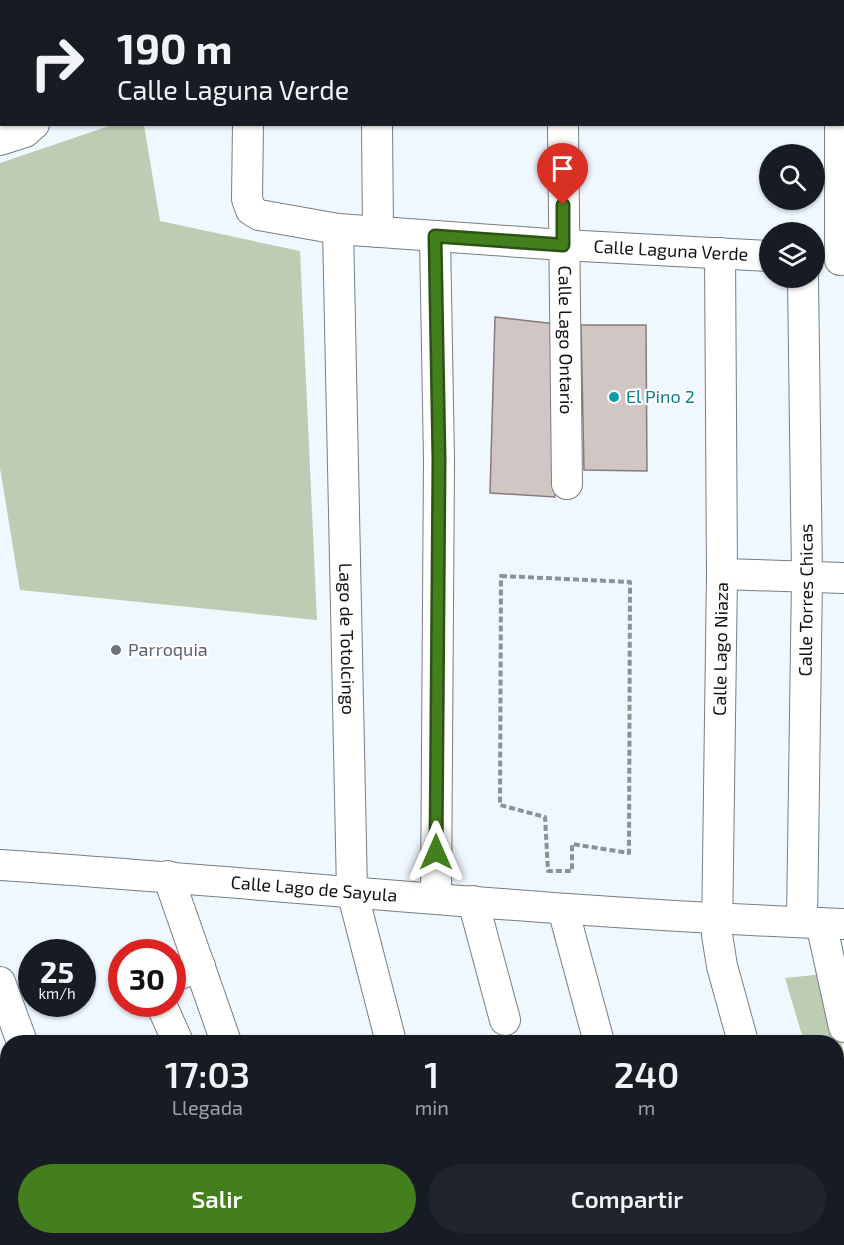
<!DOCTYPE html>
<html lang="es">
<style>
:root{--surface:#171b24;--page:#20242c;--text:#f1f3f6;--muted:#9ea1a6;--accent:#43801d}
body{margin:0;font-family:"Exo 2",sans-serif;background:var(--page);color:var(--text);height:100vh;display:flex;flex-direction:column;font-size:22px;white-space:nowrap}
*{box-sizing:border-box;margin:0}
p{font-size:20px;color:var(--muted)}
.icon{flex:none;width:33px;height:33px;fill:none;stroke:currentColor;stroke-width:2;stroke-linecap:round;stroke-linejoin:round}
.map{position:relative;flex:1;overflow:hidden}
.sheet{position:absolute;left:0px;top:1035px;width:844px;height:210px;display:flex;flex-direction:column;background:var(--surface);border-radius:24px 24px 0 0;box-shadow:0 2px 4px #0004}
.sheet>*{flex:none}
.top-card{position:absolute;left:0px;top:0px;width:844px;height:126px;box-shadow:0 2px 4px #0004;background:#171b24;color:var(--text);overflow:hidden}
.tools{position:absolute;left:759px;top:144px;display:grid;gap:12px}
.tools a{display:grid;place-items:center;width:66px;height:66px;border-radius:50%;background:var(--surface);box-shadow:0 2px 4px #0004;font-size:30px}
.speed{position:absolute;left:18px;top:939px;display:flex;gap:12px;font-size:30px;font-weight:700;text-align:center}
.speed>*{display:grid;place-content:center;width:78px;height:78px;border-radius:50%;background:var(--surface);box-shadow:0 2px 4px #0004;line-height:1}
.speed small{font-size:15px;font-weight:400}
.speed .limit{border:9px solid #d22;background:#fff;color:#111}
.pin{position:absolute;display:grid;place-items:center;width:51px;height:51px;color:#fff;margin:-62px -26px;border-radius:50% 50% 50% 0;rotate:-45deg;box-shadow:0 0 6px #0007}
.pin .icon{rotate:45deg}
.me{position:absolute;width:66px;margin:-33px;rotate:0deg;stroke-linejoin:round;filter:drop-shadow(0 0 4px #0008)}
.turn{display:flex;align-items:center;gap:21px;height:126px;padding:0 18px;font-size:27px}
.turn .icon{width:78px;height:78px;stroke-width:2.5}
.turn b{display:block;font-size:42px;line-height:51px}
.eta{display:flex;justify-content:space-evenly;align-items:center;height:102px;text-align:center}
.eta b{font-size:36px;font-weight:600;line-height:42px}
.primary-button{display:flex;gap:12px;margin-top:auto;padding:12px 18px}
.primary-button a{flex:1;height:69px;border-radius:36px;background:var(--accent);color:#fff;font-size:24px;font-weight:600;line-height:69px;text-align:center}
.primary-button a+a{background:var(--page);color:var(--text)}
.map>svg:first-child{display:block}
</style>
<div class="map">
<svg width="844" height="1245" viewBox="0 0 844 1245">
<rect width="100%" height="100%" fill="#eff7ff"/>
<path fill="#bdcdb3" d="M 115,124 L 144,125 L 160,221 L 300,251 L 317,620 L 20,590 L 0,468 L 0,163 Z
M 824,974 L 844,1053 L 844,1240 L 808,1238 L 837,1238 L 837,1042 L 804,1042 L 785,978 Z"/>
<path fill="#d2c6c5" stroke="#867b7a" stroke-width="1.5" d="M 495,317 L 556,324 L 555,497 L 490,493 Z
M 581,325 L 646,325 L 647,471 L 584,470 Z"/>
<g fill="none" stroke-linecap="round" stroke-linejoin="round">
<defs>
<g id="minor">
<path d="M 563,0 L 563,2"/>
<path d="M 839,0 L 839,2"/>
<path d="M 16,2 L 16,0"/>
<path d="M 251,2 L 251,0"/>
<path id="s1" d="M 248,124 L 247,199 L 251,210 L 259,215 L 338,229 L 563,245 L 770,256"/>
<path d="M 377,124 L 378,232"/>
<path id="s2" d="M 563,124 L 567,484"/>
<path d="M 840,124 L 840,260"/>
<path d="M 0,140 L 25,132 L 34,124"/>
<path id="s3" d="M 338,229 L 352,891 L 391,1042"/>
<path d="M 435,236 L 439,460 L 436,898"/>
<path d="M 720,253 L 722,574 L 717,935 L 722,966 L 743,1042"/>
<path d="M 722,574 L 844,578"/>
<path id="s4" d="M 0,865 C 281,884 562,914 844,924"/>
<path d="M 168,876 L 226,1042"/>
<path d="M 473,901 L 505,1020"/>
<path d="M 563,909 L 599,1042"/>
<path id="s5" d="M 802,922 L 807,577 L 803,278"/>
<path d="M 821,923 L 844,1027"/>
<path d="M 172,977 L 200,966"/>
<path d="M 0,982 L 22,1042"/>
<path d="M 161,1004 L 178,1042"/>
<path d="M 88,1238 L 91,1245"/>
<path d="M 253,1238 L 255,1245"/>
<path d="M 335,1238 L 337,1245"/>
<path d="M 442,1238 L 444,1245"/>
<path d="M 533,1238 L 535,1245"/>
<path d="M 651,1238 L 653,1245"/>
<path d="M 797,1238 L 799,1245"/>
</g>
</defs>
<use href="#minor" stroke="#777e84" stroke-width="32"/>
<path stroke="#8b9197" stroke-width="4" stroke-dasharray="6 3" stroke-linecap="butt" d="M 501,576 L 630,582 L 629,853 L 572,844 L 572,871 L 548,871 L 545,817 L 500,805 Z"/>
<use href="#minor" stroke="#fff" stroke-width="30"/>
</g>
<g fill="none" stroke-linecap="round" stroke-linejoin="round">
<defs>
<path id="route" d="M 436,852 L 439,460 L 435,236 L 563,245 L 563,205"/>
</defs>
<use href="#route" stroke="#2c5313" stroke-width="15"/>
<use href="#route" stroke="#43801d" stroke-width="10"/>
</g>
<circle fill="#0f9aa8" stroke="#fff" stroke-width="2" cx="614" cy="397" r="6"/>
<circle fill="#6b7280" stroke="#fff" stroke-width="2" cx="116" cy="650" r="6"/>
<g text-anchor="middle" stroke-width="4.5" stroke-linejoin="round" paint-order="stroke">
<g font-size="18" fill="#111417" stroke="#fff">
<text dy="6" stroke="none"><textPath href="#s1" startOffset="510">Calle Laguna Verde</textPath></text>
<text dy="6" stroke="none"><textPath href="#s2" startOffset="216">Calle Lago Ontario</textPath></text>
<text dy="6" stroke="none"><textPath href="#s5" startOffset="322">Calle Torres Chicas</textPath></text>
<text dy="6" stroke="none"><textPath href="#s3" startOffset="410">Lago de Totolcingo</textPath></text>
<text transform="translate(721 649) rotate(-89)" y="6">Calle Lago Niaza</text>
<text dy="6" stroke="none"><textPath href="#s4" startOffset="315">Calle Lago de Sayula</textPath></text>
</g>
<g font-size="18" fill="#0d838f" stroke="#fff" text-anchor="start">
<text x="626" y="403">El Pino 2</text>
</g>
<g font-size="18" fill="#5b616d" stroke="#fff" text-anchor="start">
<text x="128" y="656">Parroquia</text>
</g>
</g>
</svg>
<div class="tools">
<a><svg class="icon" aria-label="search" viewBox="0 0 24 24"><circle cx="10" cy="10" r="6"/><path d="M15 15l6 6"/></svg></a>
<a><svg class="icon" aria-label="layers" viewBox="0 0 24 24"><path d="M12 4l9 5-9 5-9-5zM3 14l9 5 9-5"/></svg></a>
</div>
<div class="speed"><div>25<small>km/h</small></div><div class="limit">30</div></div>
<div class="pin" style="left:563px;top:205px;background:#d93025"><svg class="icon" aria-label="arrive" viewBox="0 0 24 24"><path d="M6 21V4h12l-3 4 3 4H6"/></svg></div>
<svg class="me" style="left:436px;top:852px" viewBox="-20 -20 40 40"><path d="M0-17L14 15 0 8-14 15z" fill="#43801d" stroke="#fff" stroke-width="4"/></svg>
<div class="top-card">
<div class="turn"><svg class="icon" aria-label="right" viewBox="0 0 24 24"><path d="M7 20v-9h11M14 6l5 5-5 5"/></svg><div><b>190 m</b>Calle Laguna Verde</div></div>
</div>
<section class="sheet">
<div class="eta">
<div><b>17:03</b><p>Llegada</p></div>
<div><b>1</b><p>min</p></div>
<div><b>240</b><p>m</p></div>
</div>
<div class="primary-button"><a>Salir</a><a>Compartir</a></div>
</section>
</div>
